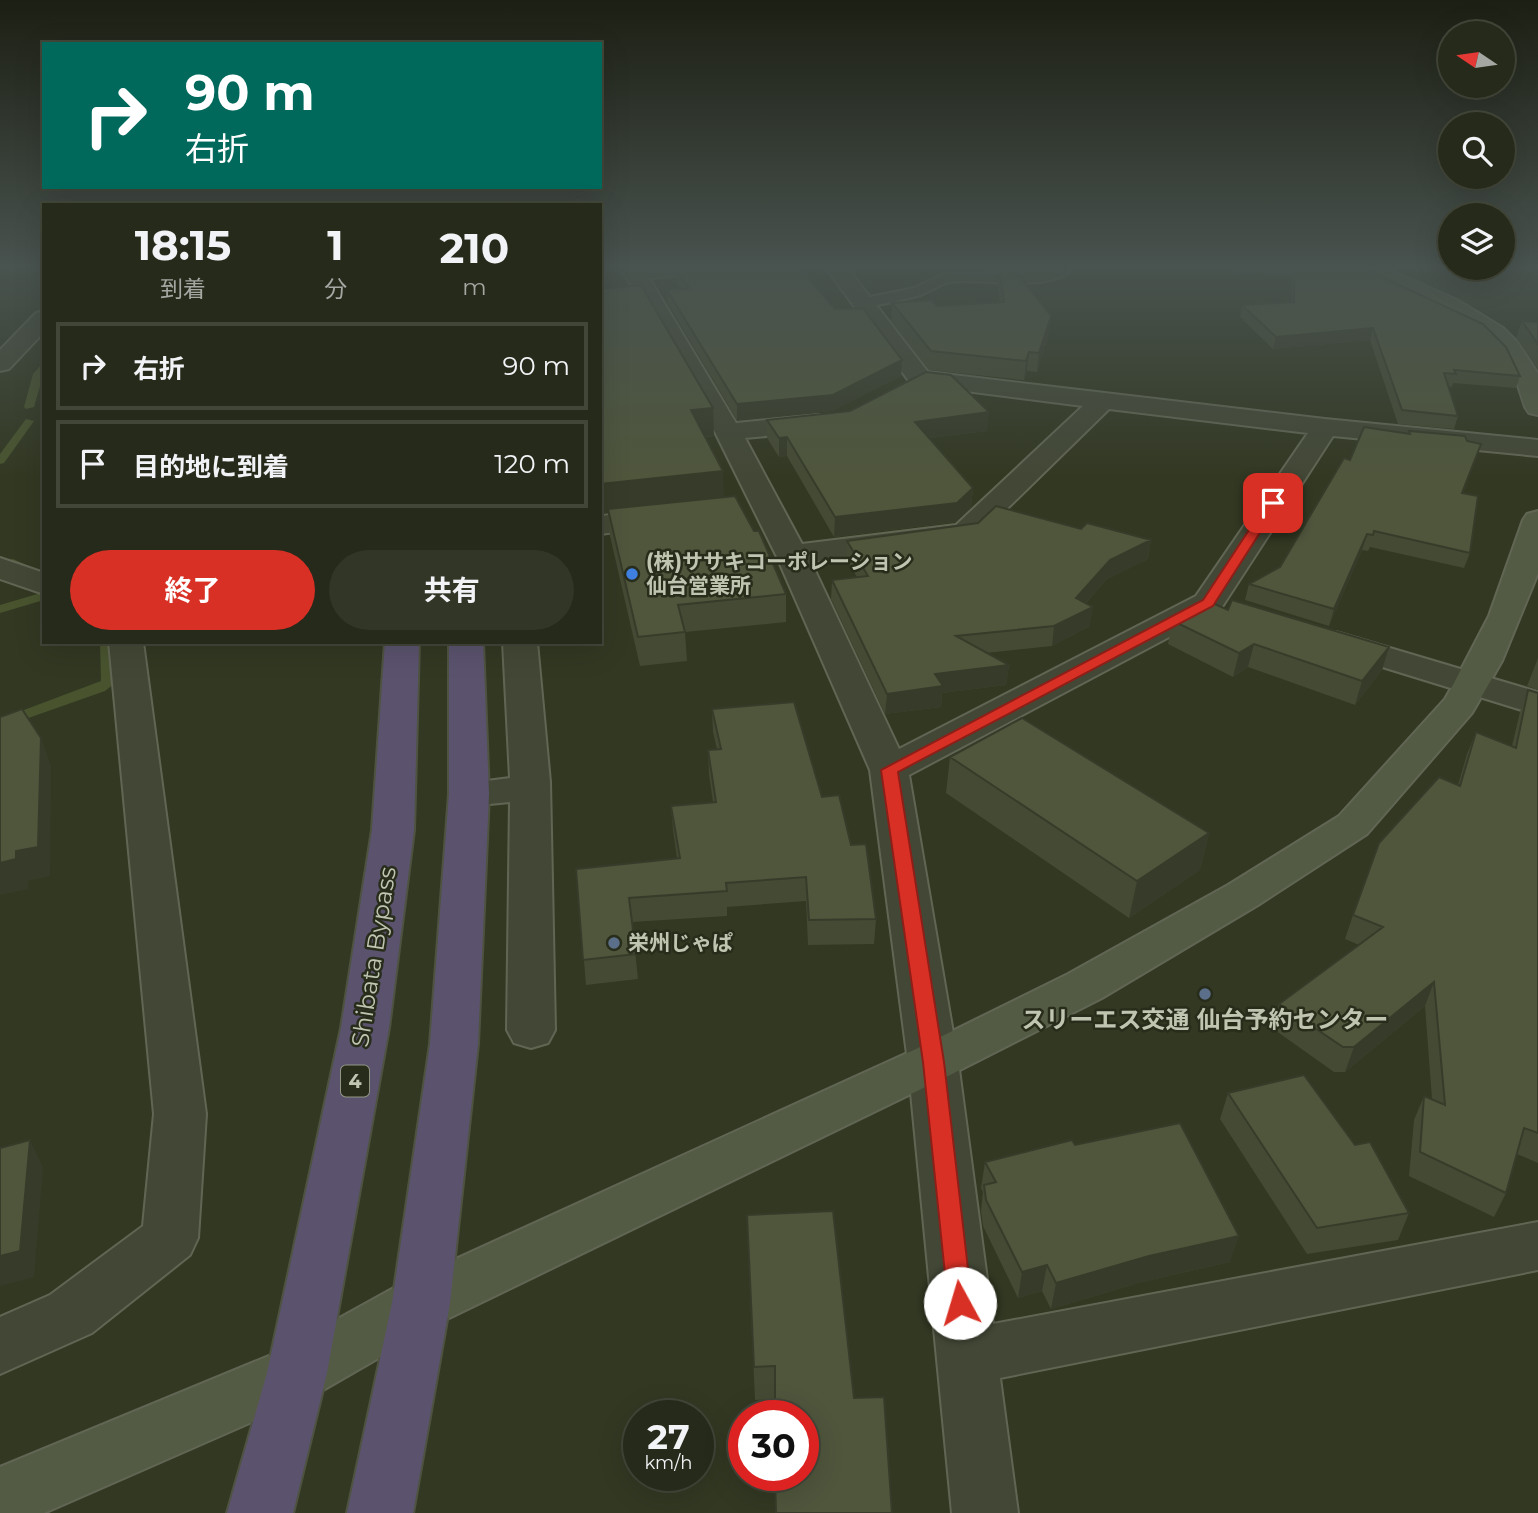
<!DOCTYPE html>
<html lang="ja">
<meta charset="utf-8">
<style>
:root{--surface:#262a1a;--page:#323627;--text:#f1f3f6;--muted:#a4a7a2;--line:#424639;--accent:#d93025}
body{margin:0;font-family:Montserrat,"Noto Sans JP",sans-serif;background:var(--page);color:var(--text);height:100vh;display:flex;flex-direction:column;font-size:26px;white-space:nowrap}
*{box-sizing:border-box;margin:0}
p{font-size:23px;color:var(--muted)}
.icon{flex:none;width:38px;height:38px;fill:none;stroke:currentColor;stroke-width:2;stroke-linecap:round;stroke-linejoin:round}
.map{position:relative;flex:1;overflow:hidden}
.sheet{position:absolute;left:42px;top:203px;width:560px;height:441px;display:flex;flex-direction:column;background:var(--surface);border-radius:0px;box-shadow:0 7px 28px #0002,0 0 0 2px var(--line)}
.sheet>*{flex:none}
.top-card{position:absolute;left:42px;top:42px;width:560px;height:147px;border-radius:0px;box-shadow:0 7px 28px #0002,0 0 0 2px var(--line);background:#00695c;color:#fff;overflow:hidden}
.needle{width:46px;rotate:283deg}
.tools{position:absolute;left:1438px;top:21px;display:grid;gap:14px}
.tools a{display:grid;place-items:center;width:77px;height:77px;border-radius:50%;background:var(--surface);box-shadow:0 7px 28px #0002,0 0 0 2px var(--line);font-size:35px}
.speed{position:absolute;left:623px;top:1400px;display:flex;gap:14px;font-size:35px;font-weight:700;text-align:center}
.speed>*{display:grid;place-content:center;width:91px;height:91px;border-radius:50%;background:var(--surface);box-shadow:0 7px 28px #0002,0 0 0 2px var(--line);line-height:1}
.speed small{font-size:18px;font-weight:400}
.speed .limit{border:10px solid #d22;background:#fff;color:#111}
.pin{position:absolute;display:grid;place-items:center;width:60px;height:60px;color:#fff;margin:-30px;border-radius:14px;box-shadow:0 4px 10px #0006}
.me{position:absolute;width:77px;margin:-38px;rotate:354deg;stroke-linejoin:round;filter:drop-shadow(0 0 5px #0008)}
.turn{display:flex;align-items:center;gap:24px;height:147px;padding:0 28px;font-size:32px}
.turn .icon{width:91px;height:91px;stroke-width:2.5}
.turn b{display:block;font-size:49px;line-height:60px}
.eta{display:flex;justify-content:space-evenly;align-items:center;height:119px;text-align:center}
.eta b{font-size:42px;font-weight:700;line-height:49px}
.primary-button{display:flex;gap:14px;margin-top:auto;padding:14px 28px}
.primary-button a{flex:1;height:80px;border-radius:42px;background:var(--accent);color:#fff;font-size:28px;font-weight:700;line-height:80px;text-align:center}
.primary-button a+a{background:var(--page);color:var(--text)}
ul{padding:0;list-style:none}
li{display:flex;align-items:center;gap:21px;height:88px;margin:0 14px 10px;padding:0 14px;border:4px solid var(--line);border-radius:0px}
li div{flex:1}
li b{display:block;font-size:26px}
li em{font-style:normal}
.map>svg:first-child{display:block}
</style>
<div class="map">
<svg width="1538" height="1513" viewBox="0 0 1538 1513">
<rect width="100%" height="100%" fill="#323822"/>
<g fill="none" stroke-linecap="round" stroke-linejoin="round">
<path fill="#49542f" fill-rule="evenodd" d="M 44,362 L 44,372 L 34,407 L 26,409 L 24,407 L 33,374 Z
M 26,419 L 34,421 L 4,463 L 0,464 L 0,454 Z
M 13,559 L 40,571 L 42,573 L 36,576 L 32,575 L 9,564 L 9,560 Z
M 44,592 L 44,600 L 0,613 L 0,605 Z
M 100,642 L 112,642 L 115,683 L 105,691 L 0,728 L 0,719 L 101,681 Z"/>
<defs>
<path id="lane" d="M 1057,265 L 1071,265 L 1072,269 C 1046,294 983,277 950,282 C 939,284 930,292 920,295 C 901,301 881,304 861,308 L 853,303 L 856,300 L 914,288 L 944,274 L 1036,273 Z"/>
<path id="street" d="M 658,265 L 742,265 L 739,269 L 732,271 L 649,278 L 736,423 L 818,415 L 827,417 L 831,423 L 827,429 L 818,431 L 745,438 L 802,544 L 956,525 L 1083,406 L 911,384 L 824,265 L 845,265 L 928,372 L 1325,419 L 1538,440 L 1538,456 L 1333,436 L 1220,610 L 909,775 L 958,1062 L 993,1324 L 1538,1222 L 1538,1270 L 1000,1378 L 1018,1513 L 952,1513 L 908,1062 L 870,770 L 776,555 L 715,432 L 624,273 L 627,268 ZM 1109,409 L 1308,433 L 1196,596 L 899,749 L 811,562 L 976,539 Z
M 44,311 L 44,332 L 9,369 L 0,371 L 0,350 L 36,313 Z
M 661,510 L 672,513 L 676,519 L 672,525 L 600,534 L 600,516 Z
M 0,558 L 44,573 L 44,594 L 0,579 Z
M 1336,632 L 1538,692 L 1538,715 L 1324,649 L 1319,642 L 1324,635 Z
M 109,642 L 143,642 L 206,1114 L 198,1238 L 190,1255 L 92,1333 L 0,1374 L 0,1317 L 50,1295 L 143,1226 L 154,1114 Z
M 503,642 L 537,642 L 550,782 L 555,1030 L 548,1043 L 531,1048 L 514,1043 L 507,1030 L 510,802 L 469,806 L 455,803 L 449,794 L 455,785 L 510,778 Z"/>
<path id="secondary" d="M 1351,265 L 1378,265 L 1457,300 L 1503,328 L 1518,343 L 1538,374 L 1538,415 L 1529,413 L 1525,407 C 1519,388 1513,368 1500,352 C 1468,312 1399,291 1354,269 Z
M 1538,511 L 1538,573 L 1502,661 L 1472,713 L 1367,834 L 1258,905 L 1102,998 L 950,1075 L 441,1322 L 318,1393 L 44,1513 L 0,1513 L 0,1467 L 276,1353 L 401,1284 L 916,1049 L 1068,974 L 1228,885 L 1339,816 L 1445,699 L 1454,683 L 1489,616 L 1523,520 L 1527,514 Z"/>
<path id="highway" d="M 385,642 L 419,642 L 414,830 L 389,1028 L 327,1373 L 293,1513 L 227,1513 L 267,1373 L 341,1028 L 372,830 Z
M 449,642 L 483,642 L 489,794 L 478,1044 L 450,1303 L 413,1513 L 347,1513 L 392,1303 L 430,1044 L 449,794 Z"/>
</defs>
<use href="#lane" stroke="#616654" stroke-width="4"/>
<use href="#street" stroke="#616654" stroke-width="4"/>
<use href="#secondary" stroke="#616654" stroke-width="4"/>
<use href="#highway" stroke="#4e5341" stroke-width="4"/>
<use href="#lane" fill="#434836" fill-rule="evenodd"/>
<use href="#street" fill="#434836" fill-rule="evenodd"/>
<use href="#secondary" fill="#545b44" fill-rule="evenodd"/>
<use href="#highway" fill="#5b536e" fill-rule="evenodd"/>
</g>
<path fill="#444a34" d="M 683,265 L 797,265 L 835,309 L 902,360 L 901,376 L 832,411 L 737,420 L 668,304 L 667,290 L 680,288 L 676,282 L 675,268 L 683,267 Z
M 1230,265 L 1356,265 L 1520,376 L 1516,388 L 1453,383 L 1452,387 L 1449,386 L 1458,416 L 1454,429 L 1398,424 L 1370,340 L 1273,349 L 1240,317 L 1242,305 L 1291,303 L 1292,277 L 1229,272 Z
M 999,268 L 1051,316 L 1049,334 L 1037,372 L 1027,371 L 1024,380 L 929,370 L 891,321 L 892,303 L 937,306 L 1000,303 L 998,285 Z
M 600,289 L 714,436 L 705,437 L 724,497 L 786,594 L 786,622 L 685,632 L 687,661 L 640,666 L 610,536 L 608,513 L 600,514 Z
M 1522,321 L 1538,322 L 1538,369 L 1516,338 Z
M 767,420 L 987,431 L 929,438 L 973,488 L 971,507 L 955,522 L 834,537 L 787,456 L 779,457 L 767,438 Z
M 1409,431 L 1467,441 L 1476,458 L 1463,493 L 1470,553 L 1464,568 L 1370,547 L 1368,551 L 1362,550 L 1329,626 L 1245,600 L 1249,584 L 1280,567 L 1350,460 L 1408,434 Z
M 1081,529 L 1151,540 L 1148,559 L 1107,579 L 1086,603 L 1090,626 L 1052,646 L 986,653 L 1009,665 L 1006,685 L 942,693 L 941,707 L 885,714 L 831,599 L 832,580 L 857,577 L 847,560 L 847,541 Z
M 1228,610 L 1389,647 L 1382,670 L 1355,705 L 1248,667 L 1233,677 L 1168,644 L 1173,621 Z
M 1538,658 L 1538,690 L 1527,686 Z
M 1528,690 L 1538,693 L 1538,1163 L 1517,1154 L 1506,1193 L 1494,1217 L 1409,1176 L 1414,1120 L 1424,1096 L 1432,1099 L 1425,1006 L 1345,1072 L 1334,1072 L 1272,1028 L 1279,1004 L 1359,945 L 1345,939 L 1353,915 L 1458,785 L 1467,754 L 1476,732 L 1512,746 L 1520,712 Z
M 712,709 L 822,797 L 851,845 L 876,919 L 874,944 L 808,945 L 806,901 L 727,907 L 727,916 L 632,922 L 638,979 L 586,985 L 576,869 L 677,858 L 673,830 L 671,806 L 713,802 L 709,774 L 708,750 L 717,749 L 713,732 Z
M 950,757 L 1209,833 L 1200,870 L 1129,918 L 946,793 Z
M 1228,1093 L 1355,1145 L 1409,1213 L 1398,1240 L 1307,1254 L 1220,1119 Z
M 1075,1145 L 1230,1262 L 1142,1282 L 1051,1309 L 1042,1291 L 1018,1298 L 983,1226 L 981,1211 L 983,1192 L 981,1188 L 985,1162 Z
M 833,1211 L 775,1399 L 755,1400 L 748,1248 L 747,1215 Z"/>
<path fill="#373c2a" d="M 1051,316 L 1049,334 L 1037,372 L 1039,353 Z
M 1373,328 L 1370,340 L 1273,349 L 1276,337 Z
M 1029,352 L 1027,371 L 1024,380 L 1026,361 Z
M 902,360 L 901,376 L 832,411 L 737,420 L 737,404 Z
M 713,408 L 714,436 L 692,438 L 691,410 Z
M 989,412 L 987,431 L 913,440 L 915,422 Z
M 787,437 L 787,456 L 779,457 L 779,438 Z
M 1481,444 L 1476,458 L 1457,508 L 1462,493 Z
M 723,471 L 724,500 L 608,509 L 608,513 L 600,514 L 600,484 Z
M 973,488 L 971,507 L 955,522 L 834,537 L 835,517 Z
M 1367,534 L 1362,550 L 1329,626 L 1334,609 Z
M 1151,540 L 1148,559 L 1107,579 L 1074,616 L 1093,607 L 1090,626 L 1052,646 L 1054,626 L 1076,598 L 1110,560 Z
M 1254,644 L 1248,667 L 1233,677 L 1239,653 Z
M 1389,647 L 1382,670 L 1355,705 L 1362,681 Z
M 1009,665 L 1006,685 L 942,693 L 941,707 L 885,714 L 887,694 L 935,674 Z
M 41,738 L 51,766 L 50,876 L 28,881 L 28,889 L 0,895 L 0,863 L 16,851 Z
M 1209,833 L 1200,870 L 1129,918 L 1137,881 Z
M 1434,982 L 1425,1006 L 1345,1072 L 1354,1047 Z
M 30,1140 L 43,1167 L 34,1277 L 0,1286 L 0,1256 Z
M 1239,1236 L 1230,1262 L 1142,1282 L 1051,1309 L 1056,1283 L 1149,1256 Z
M 1047,1265 L 1042,1291 L 1018,1298 L 1022,1272 Z"/>
<path fill="#4f563c" stroke="#373c2a" stroke-width="2" d="M 684,265 L 797,265 L 835,309 L 863,308 L 902,360 L 833,395 L 737,404 L 667,290 L 689,288 L 675,268 L 686,267 Z
M 1288,265 L 1356,265 L 1483,324 L 1506,347 L 1520,376 L 1454,370 L 1456,374 L 1444,373 L 1458,416 L 1402,410 L 1373,328 L 1276,337 L 1242,305 L 1294,302 L 1294,265 Z
M 999,268 L 1014,269 L 1051,316 L 1039,353 L 1029,352 L 1026,361 L 931,351 L 892,303 L 932,300 L 937,306 L 1004,302 Z
M 641,285 L 713,408 L 691,410 L 723,471 L 600,484 L 600,289 Z
M 1522,321 L 1538,322 L 1538,344 Z
M 926,372 L 951,375 L 989,412 L 915,422 L 973,488 L 957,503 L 835,517 L 787,437 L 779,438 L 767,420 L 850,411 Z
M 1364,427 L 1410,434 L 1409,431 L 1465,436 L 1467,441 L 1481,444 L 1462,493 L 1478,496 L 1470,553 L 1374,531 L 1373,535 L 1367,534 L 1334,609 L 1249,584 L 1280,567 L 1344,458 L 1350,460 Z
M 735,496 L 754,531 L 759,531 L 786,594 L 678,605 L 685,632 L 638,637 L 608,509 Z
M 996,506 L 1081,529 L 1087,523 L 1151,540 L 1110,560 L 1076,598 L 1093,607 L 1054,626 L 956,636 L 1009,665 L 935,674 L 943,686 L 887,694 L 832,580 L 868,576 L 847,541 L 978,523 Z
M 1232,600 L 1389,647 L 1362,681 L 1254,644 L 1239,653 L 1173,621 L 1208,601 L 1228,610 Z
M 1528,690 L 1538,693 L 1538,1133 L 1524,1128 L 1506,1193 L 1420,1152 L 1424,1096 L 1445,1105 L 1434,982 L 1354,1047 L 1343,1047 L 1279,1004 L 1383,927 L 1353,915 L 1379,843 L 1439,777 L 1460,786 L 1476,732 L 1516,748 Z
M 794,702 L 822,797 L 839,795 L 851,845 L 866,844 L 876,919 L 809,920 L 806,877 L 726,883 L 727,891 L 629,898 L 636,954 L 583,960 L 576,869 L 680,858 L 671,806 L 716,802 L 708,750 L 721,749 L 712,709 Z
M 22,709 L 41,738 L 38,847 L 16,851 L 16,859 L 0,863 L 0,717 Z
M 1022,718 L 1209,833 L 1137,881 L 950,757 Z
M 1304,1075 L 1355,1145 L 1370,1142 L 1409,1213 L 1317,1228 L 1228,1093 Z
M 1180,1123 L 1239,1236 L 1149,1256 L 1056,1283 L 1047,1265 L 1022,1272 L 986,1200 L 984,1185 L 996,1182 L 985,1162 L 1072,1140 L 1075,1145 Z
M 30,1140 L 20,1251 L 0,1256 L 0,1148 Z
M 833,1211 L 854,1398 L 884,1397 L 892,1513 L 776,1513 L 775,1475 L 803,1475 L 803,1416 L 775,1416 L 775,1366 L 754,1367 L 747,1215 Z"/>
<linearGradient id="sky" x2="0" y2="1"><stop stop-color="#1c1f13"/><stop offset="0.56" stop-color="#49534f"/><stop offset="1" stop-color="#49534f" stop-opacity="0"/></linearGradient>
<rect width="1538" height="477" fill="url(#sky)"/>
<path fill="#d93025" stroke="#8d1f18" stroke-width="2" d="M 1273,500 L 1279,503 L 1213,606 L 898,772 L 944,1062 L 972,1303 L 969,1311 L 960,1314 L 952,1311 L 948,1303 L 923,1062 L 881,770 L 1203,600 L 1268,501 Z"/>
<circle fill="#3f7fe0" stroke="#282d1b" stroke-width="2.5" cx="632" cy="574" r="7"/>
<g fill="#5c6f8a" stroke="#282d1b" stroke-width="2.5">
<circle cx="614" cy="943" r="7"/>
<circle cx="1205" cy="994" r="7"/>
</g>
<g text-anchor="middle" stroke-width="5" stroke-linejoin="round" paint-order="stroke">
<rect fill="#282d1b" stroke="#929784" stroke-width="2" x="341" y="1065.5" width="28" height="31" rx="5"/>
<g font-size="19" font-weight="bold" fill="#bfc5b1">
<text x="355" y="1088">4</text>
</g>
<g font-size="21" font-weight="bold" fill="#bfc5b1" stroke="#282d1b" text-anchor="start">
<text x="646" y="569">(株)ササキコーポレーション<tspan x="646" dy="24">仙台営業所</tspan></text>
<text x="628" y="950">栄州じゃぱ</text>
</g>
<g font-size="24" fill="#bfc5b1" stroke="#282d1b">
<text transform="translate(374 957) rotate(-81)" y="8">Shibata Bypass</text>
</g>
<g font-size="24" font-weight="bold" fill="#bfc5b1" stroke="#282d1b">
<text x="1205" y="1028">スリーエス交通 仙台予約センター</text>
</g>
</g>
</svg>
<div class="tools">
<a><svg class="needle" viewBox="-14 -14 28 28"><path d="M0-13l5 13h-10z" fill="#e53935"/><path d="M0 13l5-13h-10z" fill="#a4a7a2"/></svg></a>
<a><svg class="icon" aria-label="search" viewBox="0 0 24 24"><circle cx="10" cy="10" r="6"/><path d="M15 15l6 6"/></svg></a>
<a><svg class="icon" aria-label="layers" viewBox="0 0 24 24"><path d="M12 4l9 5-9 5-9-5zM3 14l9 5 9-5"/></svg></a>
</div>
<div class="speed"><div>27<small>km/h</small></div><div class="limit">30</div></div>
<div class="pin" style="left:1273px;top:503px;background:#d93025"><svg class="icon" aria-label="arrive" viewBox="0 0 24 24"><path d="M6 21V4h12l-3 4 3 4H6"/></svg></div>
<svg class="me" style="left:960px;top:1303px" viewBox="-20 -20 40 40"><circle r="19" fill="#fff"/><path d="M0-13L10 11 0 6-10 11z" fill="#d93025"/></svg>
<div class="top-card">
<div class="turn"><svg class="icon" aria-label="right" viewBox="0 0 24 24"><path d="M7 20v-9h11M14 6l5 5-5 5"/></svg><div><b>90 m</b>右折</div></div>
</div>
<section class="sheet">
<div class="eta">
<div><b>18:15</b><p>到着</p></div>
<div><b>1</b><p>分</p></div>
<div><b>210</b><p>m</p></div>
</div>
<ul>
<li><svg class="icon" aria-label="right" viewBox="0 0 24 24"><path d="M7 20v-9h11M14 6l5 5-5 5"/></svg><div><b>右折</b></div><em>90 m</em></li>
<li><svg class="icon" aria-label="arrive" viewBox="0 0 24 24"><path d="M6 21V4h12l-3 4 3 4H6"/></svg><div><b>目的地に到着</b></div><em>120 m</em></li>
</ul>
<div class="primary-button"><a>終了</a><a>共有</a></div>
</section>
</div>
